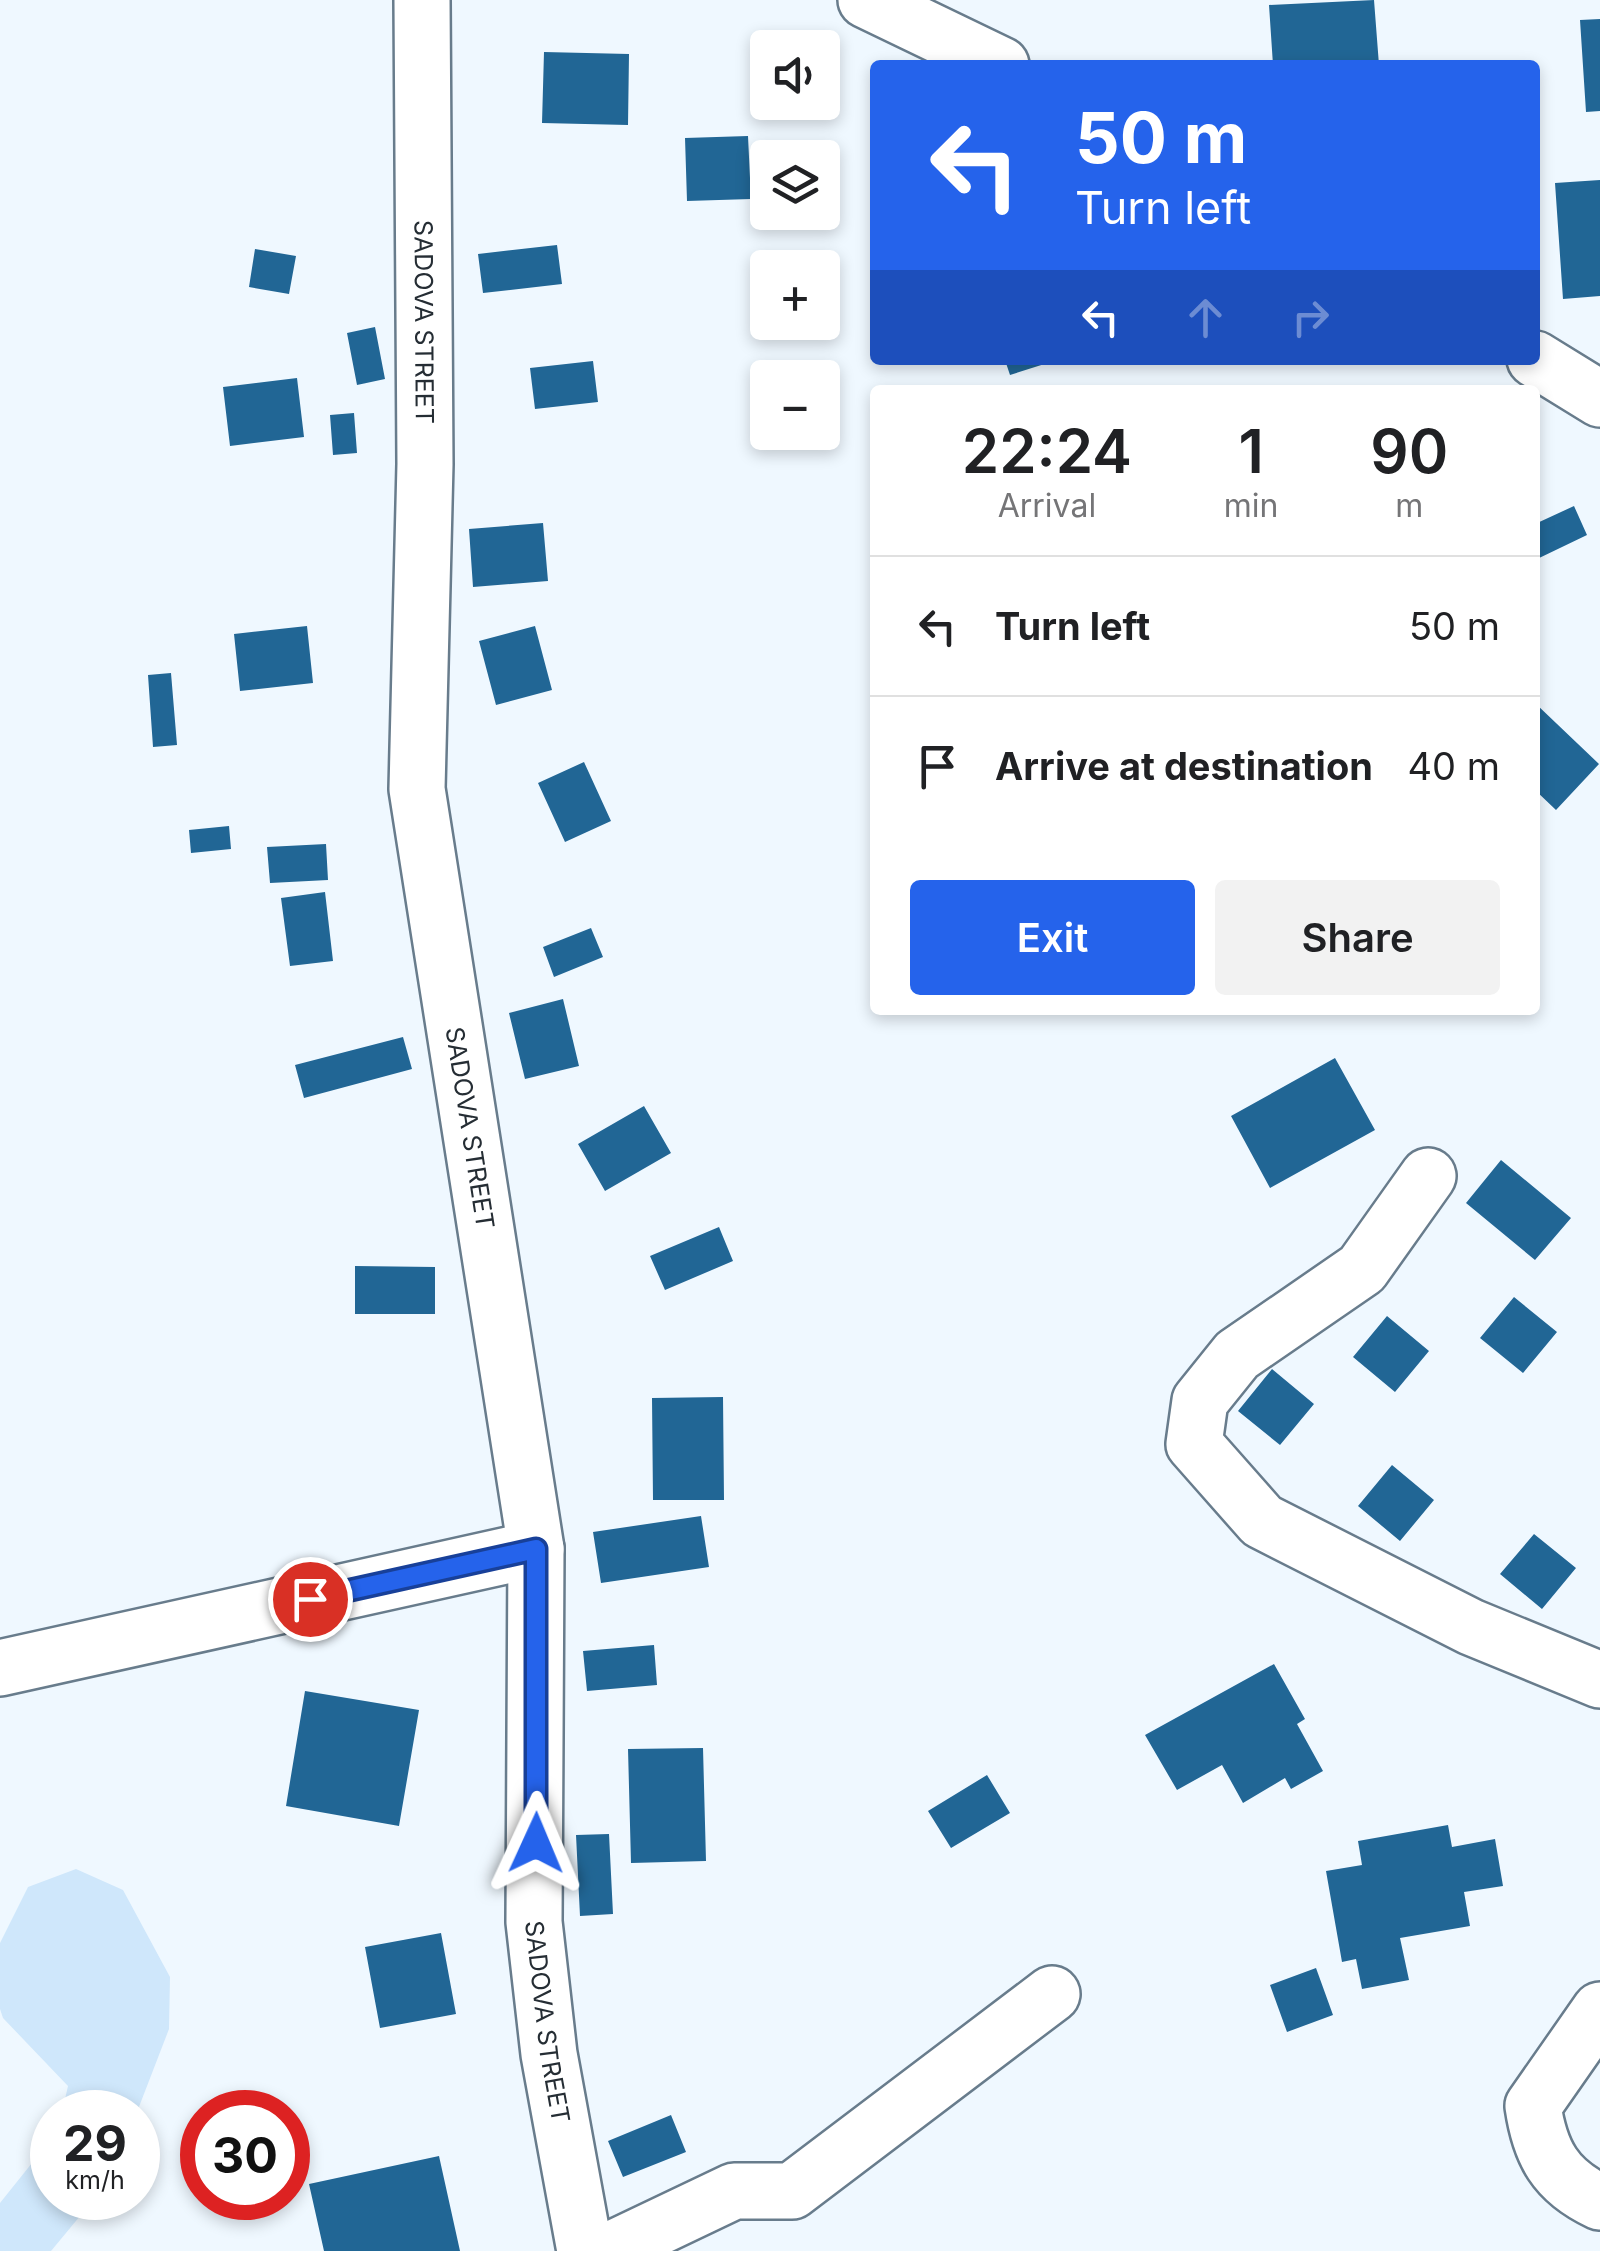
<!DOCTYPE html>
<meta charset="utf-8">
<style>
:root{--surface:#fff;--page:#f2f2f2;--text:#202124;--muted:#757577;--line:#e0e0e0;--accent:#2563eb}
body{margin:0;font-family:Inter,sans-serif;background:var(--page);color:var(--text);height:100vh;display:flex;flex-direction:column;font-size:38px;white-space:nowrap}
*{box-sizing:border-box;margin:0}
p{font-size:32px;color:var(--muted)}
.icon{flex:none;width:55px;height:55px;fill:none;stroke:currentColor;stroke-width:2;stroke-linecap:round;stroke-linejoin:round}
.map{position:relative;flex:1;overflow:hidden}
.sheet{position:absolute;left:870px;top:385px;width:670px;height:630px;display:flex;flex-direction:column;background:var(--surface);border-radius:10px;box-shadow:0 5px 15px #0003}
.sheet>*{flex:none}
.top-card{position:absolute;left:870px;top:60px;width:670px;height:305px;border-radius:10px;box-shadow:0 5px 15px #0003;background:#2563eb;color:#fff;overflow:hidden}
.fabs{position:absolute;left:750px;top:30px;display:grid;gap:20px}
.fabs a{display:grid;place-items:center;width:90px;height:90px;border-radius:10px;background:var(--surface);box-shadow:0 5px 15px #0003;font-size:50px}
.speed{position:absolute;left:30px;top:2090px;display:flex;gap:20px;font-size:50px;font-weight:700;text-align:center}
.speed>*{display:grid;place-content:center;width:130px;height:130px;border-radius:50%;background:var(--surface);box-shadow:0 5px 15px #0003;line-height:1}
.speed small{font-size:25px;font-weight:400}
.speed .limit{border:15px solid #d22;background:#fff;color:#111}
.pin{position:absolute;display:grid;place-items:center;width:85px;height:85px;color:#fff;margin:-42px;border:5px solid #fff;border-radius:50%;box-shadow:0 2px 10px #0007}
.me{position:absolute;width:110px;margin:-55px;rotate:1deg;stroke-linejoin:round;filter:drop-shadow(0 0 8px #0008)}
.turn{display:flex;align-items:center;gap:35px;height:210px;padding:0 40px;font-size:45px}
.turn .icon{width:130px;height:130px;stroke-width:2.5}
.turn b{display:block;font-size:70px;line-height:85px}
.lanes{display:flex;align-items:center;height:95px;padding:0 40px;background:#0003;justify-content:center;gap:50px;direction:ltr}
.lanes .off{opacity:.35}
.eta{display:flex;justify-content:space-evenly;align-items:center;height:170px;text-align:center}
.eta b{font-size:60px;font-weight:600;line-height:70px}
.primary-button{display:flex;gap:20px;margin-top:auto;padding:20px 40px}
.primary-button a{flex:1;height:115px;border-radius:10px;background:var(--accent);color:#fff;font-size:40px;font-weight:600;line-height:115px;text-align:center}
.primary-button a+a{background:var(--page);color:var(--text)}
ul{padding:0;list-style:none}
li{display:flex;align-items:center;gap:30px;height:140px;padding:0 40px;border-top:2px solid var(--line)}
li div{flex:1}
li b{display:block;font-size:38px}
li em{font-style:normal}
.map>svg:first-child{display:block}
</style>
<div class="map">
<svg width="1600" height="2251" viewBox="0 0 1600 2251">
<rect width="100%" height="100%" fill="#eff8ff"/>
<path fill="#cfe7fb" d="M 76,1869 L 123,1890 L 170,1977 L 169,2029 L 137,2112 L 62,2112 L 68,2086 L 3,2018 L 0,2009 L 0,1943 L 28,1887 Z
M 52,2138 L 52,2198 L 95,2198 L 51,2251 L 0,2251 L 0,2203 Z"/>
<path fill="#216695" d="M 1374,0 L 1379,65 L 1273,65 L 1269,5 Z
M 1600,19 L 1600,111 L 1586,112 L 1580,20 Z
M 544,52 L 629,54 L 628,125 L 542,123 Z
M 748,136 L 751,199 L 687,201 L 685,138 Z
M 1600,180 L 1600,296 L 1563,299 L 1555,183 Z
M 557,245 L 562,284 L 483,293 L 478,254 Z
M 255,249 L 296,256 L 289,294 L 249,287 Z
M 375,327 L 385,379 L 357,385 L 347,333 Z
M 1005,360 L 1054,360 L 1054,361 L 1010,375 Z
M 593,361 L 598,402 L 535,409 L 530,368 Z
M 297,378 L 304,437 L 230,446 L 223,387 Z
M 354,413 L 357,453 L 333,455 L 330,415 Z
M 1574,506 L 1587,535 L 1535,560 L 1535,524 Z
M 543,523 L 548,581 L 473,587 L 469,529 Z
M 307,626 L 313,683 L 240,691 L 234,634 Z
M 535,626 L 552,690 L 496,705 L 479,641 Z
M 171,673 L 177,745 L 153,747 L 148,675 Z
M 1535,703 L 1599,764 L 1556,810 L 1535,790 Z
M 584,762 L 611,821 L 565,842 L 538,783 Z
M 229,826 L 231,849 L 191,853 L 189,830 Z
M 326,844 L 328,880 L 270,883 L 267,847 Z
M 325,892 L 333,961 L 290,966 L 281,898 Z
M 591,928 L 603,957 L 554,977 L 543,947 Z
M 563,999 L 579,1066 L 525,1079 L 509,1013 Z
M 403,1037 L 412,1069 L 304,1098 L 295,1065 Z
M 1335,1058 L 1375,1130 L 1270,1188 L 1231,1116 Z
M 644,1106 L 671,1153 L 605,1191 L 578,1144 Z
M 1501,1160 L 1571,1218 L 1535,1260 L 1466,1203 Z
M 719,1227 L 733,1261 L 665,1290 L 650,1256 Z
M 355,1266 L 435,1267 L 435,1314 L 355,1314 Z
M 1514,1297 L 1557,1332 L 1523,1373 L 1480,1338 Z
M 1387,1316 L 1429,1351 L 1395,1392 L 1353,1357 Z
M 1272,1369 L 1314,1404 L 1280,1445 L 1238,1411 Z
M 723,1397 L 724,1500 L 653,1500 L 652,1398 Z
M 1392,1465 L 1434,1500 L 1400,1541 L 1358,1506 Z
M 701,1516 L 709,1567 L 601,1583 L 593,1532 Z
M 1534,1534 L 1576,1568 L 1542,1609 L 1500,1574 Z
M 654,1645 L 657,1685 L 587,1691 L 583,1651 Z
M 1274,1664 L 1305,1719 L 1297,1724 L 1323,1771 L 1291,1789 L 1285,1778 L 1243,1803 L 1222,1765 L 1177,1790 L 1145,1735 Z
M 305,1691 L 419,1710 L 399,1826 L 286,1806 Z
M 703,1748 L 706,1861 L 631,1863 L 628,1749 Z
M 987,1775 L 1010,1813 L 951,1848 L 928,1811 Z
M 1448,1825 L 1452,1847 L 1495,1839 L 1503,1886 L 1464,1892 L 1470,1926 L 1400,1938 L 1409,1980 L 1362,1989 L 1356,1959 L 1342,1962 L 1326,1871 L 1362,1865 L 1358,1841 Z
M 609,1834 L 613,1914 L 580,1916 L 576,1835 Z
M 441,1933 L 456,2014 L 380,2028 L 365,1947 Z
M 1316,1968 L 1333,2015 L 1287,2032 L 1270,1985 Z
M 671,2115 L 686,2152 L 623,2177 L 608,2141 Z
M 439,2156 L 460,2251 L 324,2251 L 309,2184 Z"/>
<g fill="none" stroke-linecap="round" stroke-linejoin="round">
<defs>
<g id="minor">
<path id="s1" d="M 422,0 L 425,464 L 417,789 L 536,1549 L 534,1922 L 549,2054 L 585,2251"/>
<path d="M 866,0 L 1001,65"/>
<path d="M 1535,359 L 1600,399"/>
<path d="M 1428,1176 L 1362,1269 L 1237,1355 L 1200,1401 L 1194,1444 L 1262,1521 L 1471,1627 L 1600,1680"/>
<path d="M 0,1668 L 536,1549"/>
<path d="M 1600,2010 L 1533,2106 C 1540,2153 1555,2181 1600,2202"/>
<path d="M 608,2251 L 734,2191 L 792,2191 L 1052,1994"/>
</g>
</defs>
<use href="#minor" stroke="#687c8c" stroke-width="60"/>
<use href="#minor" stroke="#fff" stroke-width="55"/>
</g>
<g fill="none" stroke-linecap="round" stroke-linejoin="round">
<defs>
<path id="route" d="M 310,1599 L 536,1549 L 536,1843"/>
</defs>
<use href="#route" stroke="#184099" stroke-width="25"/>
<use href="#route" stroke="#2563eb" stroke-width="18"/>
</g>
<g text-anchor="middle" stroke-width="10" stroke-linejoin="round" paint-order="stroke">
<g font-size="25" fill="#252d34" stroke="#fff">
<text dy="9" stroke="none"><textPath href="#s1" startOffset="322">SADOVA STREET</textPath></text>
<text dy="9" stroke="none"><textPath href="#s1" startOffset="1132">SADOVA STREET</textPath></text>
<text dy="9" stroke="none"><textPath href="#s1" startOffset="2032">SADOVA STREET</textPath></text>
</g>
</g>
</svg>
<div class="fabs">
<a><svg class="icon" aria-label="sound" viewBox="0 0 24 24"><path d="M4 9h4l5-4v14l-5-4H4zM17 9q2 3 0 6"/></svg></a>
<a><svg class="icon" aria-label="layers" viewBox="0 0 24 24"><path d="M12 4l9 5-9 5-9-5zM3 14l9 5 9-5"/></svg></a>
<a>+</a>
<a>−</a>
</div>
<div class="speed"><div>29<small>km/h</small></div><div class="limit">30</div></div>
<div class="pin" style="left:310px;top:1599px;background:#d93025"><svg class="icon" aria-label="arrive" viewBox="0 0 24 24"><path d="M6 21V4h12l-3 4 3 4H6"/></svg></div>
<svg class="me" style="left:536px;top:1843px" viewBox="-20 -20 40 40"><path d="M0-17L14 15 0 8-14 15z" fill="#2563eb" stroke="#fff" stroke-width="4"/></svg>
<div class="top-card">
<div class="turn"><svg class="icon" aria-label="left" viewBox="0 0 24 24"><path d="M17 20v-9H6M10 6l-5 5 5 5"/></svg><div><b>50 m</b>Turn left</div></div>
<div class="lanes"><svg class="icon" aria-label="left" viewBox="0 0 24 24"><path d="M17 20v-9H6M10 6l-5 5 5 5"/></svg><svg class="icon off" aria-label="ahead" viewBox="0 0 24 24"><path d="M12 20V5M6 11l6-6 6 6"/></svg><svg class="icon off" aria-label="right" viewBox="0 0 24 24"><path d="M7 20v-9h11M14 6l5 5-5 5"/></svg></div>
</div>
<section class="sheet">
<div class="eta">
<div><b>22:24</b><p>Arrival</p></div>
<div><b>1</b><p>min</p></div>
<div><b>90</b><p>m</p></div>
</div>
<ul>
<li><svg class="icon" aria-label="left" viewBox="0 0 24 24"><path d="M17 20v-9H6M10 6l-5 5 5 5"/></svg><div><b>Turn left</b></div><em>50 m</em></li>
<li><svg class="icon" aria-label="arrive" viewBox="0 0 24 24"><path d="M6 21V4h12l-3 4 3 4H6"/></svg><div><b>Arrive at destination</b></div><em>40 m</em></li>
</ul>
<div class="primary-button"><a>Exit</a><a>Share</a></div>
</section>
</div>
